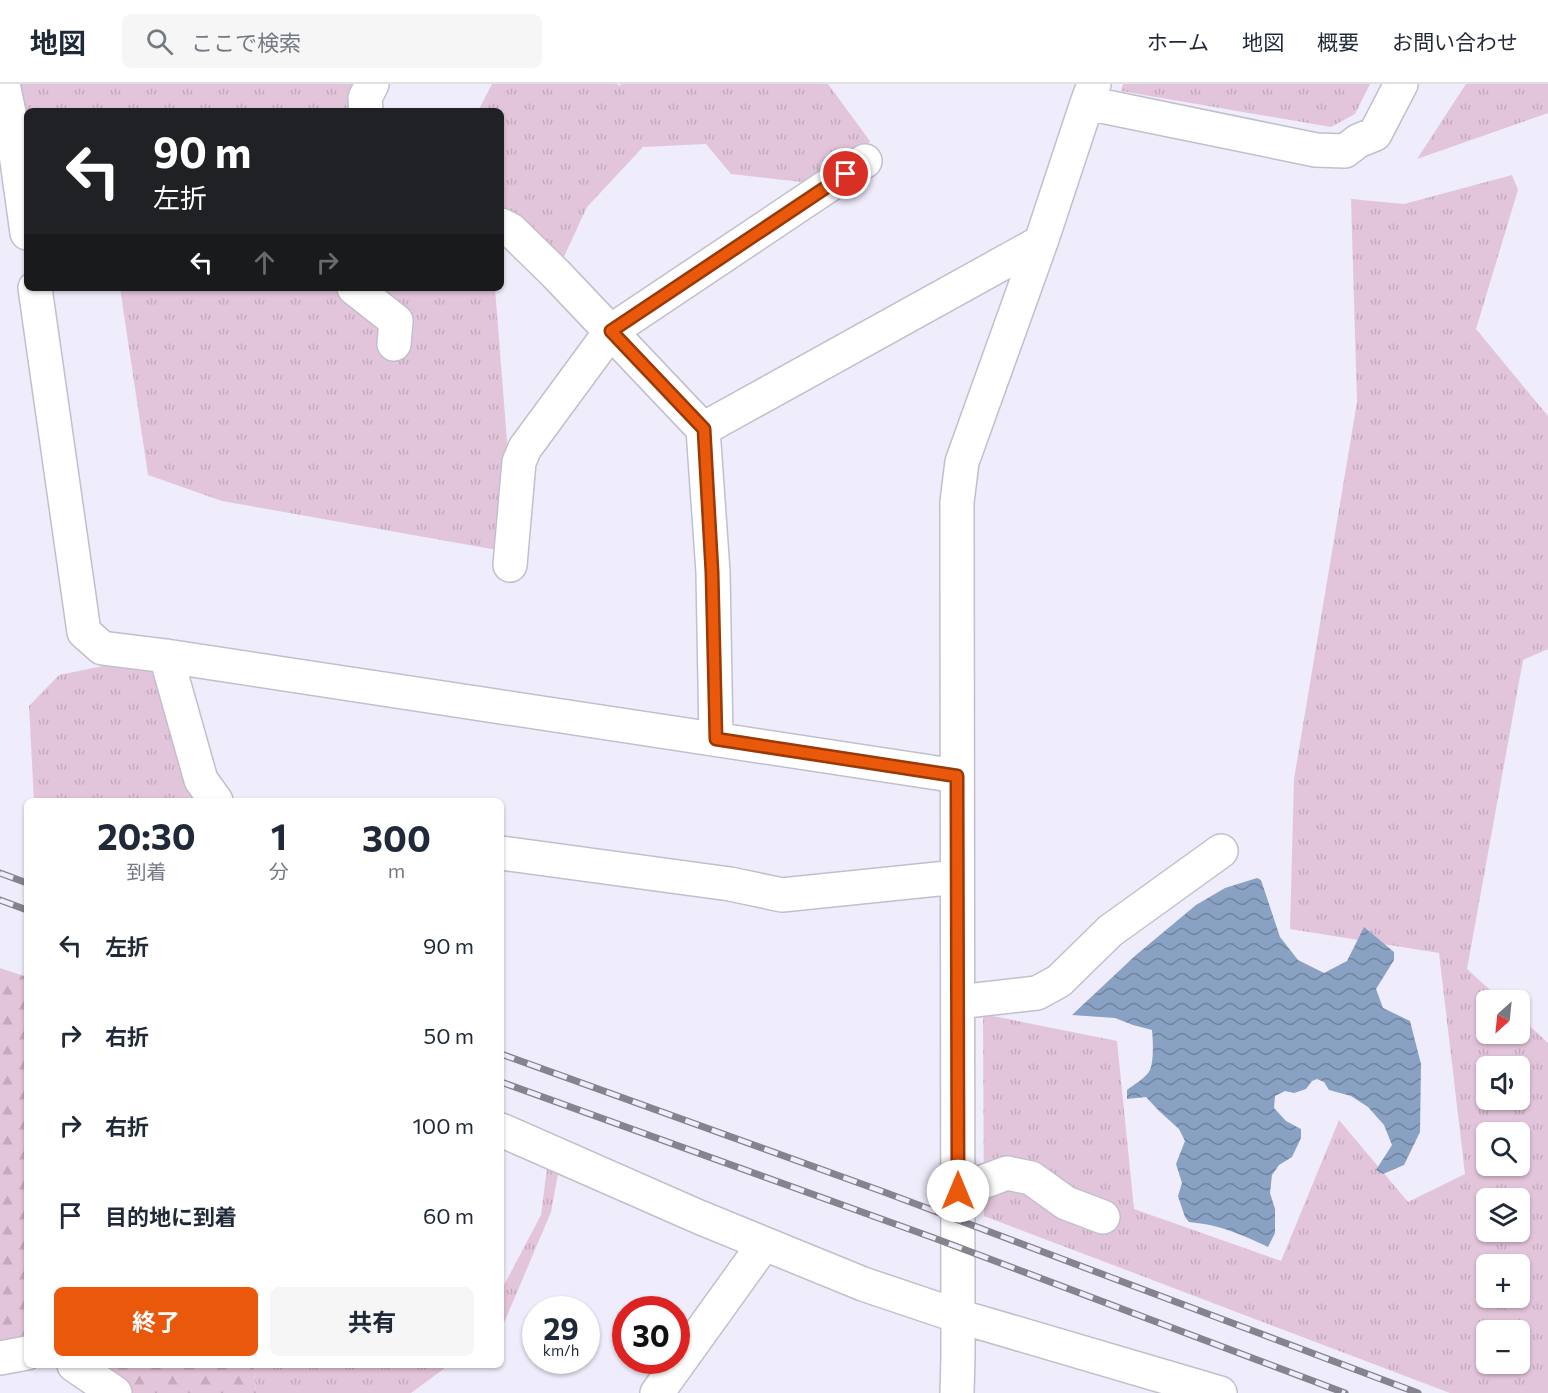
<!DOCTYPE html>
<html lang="ja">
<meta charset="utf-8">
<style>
:root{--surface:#fff;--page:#f6f6f7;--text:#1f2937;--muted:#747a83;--line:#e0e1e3;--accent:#ea580c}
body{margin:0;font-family:Commissioner,"Noto Sans JP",sans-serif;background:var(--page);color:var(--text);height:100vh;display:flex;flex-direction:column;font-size:22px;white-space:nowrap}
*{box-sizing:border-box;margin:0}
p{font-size:20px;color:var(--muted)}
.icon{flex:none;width:33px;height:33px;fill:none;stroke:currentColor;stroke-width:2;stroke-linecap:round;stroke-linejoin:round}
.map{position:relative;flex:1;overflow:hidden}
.details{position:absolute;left:24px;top:714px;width:480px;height:570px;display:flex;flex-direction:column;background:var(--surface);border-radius:9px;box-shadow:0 2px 4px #0004}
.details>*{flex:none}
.top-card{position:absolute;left:24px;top:24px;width:480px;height:183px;border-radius:9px;box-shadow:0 2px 4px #0004;background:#202124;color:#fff;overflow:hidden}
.needle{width:39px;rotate:207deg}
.fabs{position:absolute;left:1476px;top:906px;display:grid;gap:12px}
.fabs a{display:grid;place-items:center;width:54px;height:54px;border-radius:9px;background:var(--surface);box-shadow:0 2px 4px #0004;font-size:30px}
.speed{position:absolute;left:522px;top:1212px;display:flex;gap:12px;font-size:30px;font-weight:700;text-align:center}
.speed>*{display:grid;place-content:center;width:78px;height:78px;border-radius:50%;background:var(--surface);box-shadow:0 2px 4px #0004;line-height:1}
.speed small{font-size:15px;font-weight:400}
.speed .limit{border:9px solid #d22;background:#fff;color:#111}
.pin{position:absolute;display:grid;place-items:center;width:51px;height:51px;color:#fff;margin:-26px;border:3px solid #fff;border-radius:50%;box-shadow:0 2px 6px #0007}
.me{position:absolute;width:66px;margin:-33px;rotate:0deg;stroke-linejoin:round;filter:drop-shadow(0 0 4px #0008)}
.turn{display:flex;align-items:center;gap:21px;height:126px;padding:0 30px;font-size:27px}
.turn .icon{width:78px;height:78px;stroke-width:2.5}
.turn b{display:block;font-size:42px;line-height:51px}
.lanes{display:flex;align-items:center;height:57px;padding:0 30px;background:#0003;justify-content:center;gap:30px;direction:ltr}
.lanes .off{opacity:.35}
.eta{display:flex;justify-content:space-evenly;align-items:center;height:102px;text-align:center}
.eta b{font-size:36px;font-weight:700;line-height:42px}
.cta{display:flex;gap:12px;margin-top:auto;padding:12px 30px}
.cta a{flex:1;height:69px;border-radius:9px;background:var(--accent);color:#fff;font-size:24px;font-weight:700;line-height:69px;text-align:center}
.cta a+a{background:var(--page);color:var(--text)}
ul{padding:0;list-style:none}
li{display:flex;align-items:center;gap:18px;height:90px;padding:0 30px}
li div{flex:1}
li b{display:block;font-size:22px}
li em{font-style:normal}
header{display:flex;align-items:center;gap:36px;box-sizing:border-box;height:84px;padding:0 30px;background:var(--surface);border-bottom:2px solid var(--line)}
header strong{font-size:28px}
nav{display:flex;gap:33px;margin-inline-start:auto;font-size:21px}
.search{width:420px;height:54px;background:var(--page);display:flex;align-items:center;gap:15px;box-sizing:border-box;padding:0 21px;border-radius:9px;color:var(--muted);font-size:22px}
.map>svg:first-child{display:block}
</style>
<header>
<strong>地図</strong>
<div class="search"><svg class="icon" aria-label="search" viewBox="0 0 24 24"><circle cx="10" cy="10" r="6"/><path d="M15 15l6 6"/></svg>ここで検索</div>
<nav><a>ホーム</a><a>地図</a><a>概要</a><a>お問い合わせ</a></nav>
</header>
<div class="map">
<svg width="1548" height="1309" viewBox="0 0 1548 1309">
<defs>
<pattern id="grass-tufts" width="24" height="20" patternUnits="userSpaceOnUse" patternTransform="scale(1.5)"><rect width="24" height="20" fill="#e3c5db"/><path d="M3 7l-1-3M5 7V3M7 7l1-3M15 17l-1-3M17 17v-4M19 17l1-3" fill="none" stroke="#c4aabd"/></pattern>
<pattern id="forest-firs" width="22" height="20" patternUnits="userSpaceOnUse" patternTransform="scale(1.5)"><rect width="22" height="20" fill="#e3c5db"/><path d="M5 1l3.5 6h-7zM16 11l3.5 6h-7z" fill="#c4aabd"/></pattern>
<pattern id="water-waves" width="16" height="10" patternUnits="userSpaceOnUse" patternTransform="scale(1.5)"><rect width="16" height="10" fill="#89a1c2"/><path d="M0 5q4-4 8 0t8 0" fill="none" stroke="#71849f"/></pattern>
</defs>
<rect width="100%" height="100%" fill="#efecfb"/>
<path fill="url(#grass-tufts)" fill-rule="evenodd" d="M 3,0 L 372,0 L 345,27 L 27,27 L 27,78 Z
M 492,0 L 617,0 L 620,2 L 621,0 L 828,0 L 870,57 L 837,102 L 731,90 L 706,60 L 643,63 L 587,123 L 556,190 L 501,147 L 501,27 L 478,27 Z
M 1123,0 L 1370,0 L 1355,30 L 1331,43 L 1121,7 Z
M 1466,0 L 1548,0 L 1548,29 L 1417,75 Z
M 1512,91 L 1518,106 L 1476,245 L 1548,332 L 1548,565 L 1523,576 L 1467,885 L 1501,916 L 1486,916 L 1486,950 L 1520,950 L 1520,933 L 1548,959 L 1548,1309 L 1450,1309 L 984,1132 L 983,930 L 1117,957 L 1134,1125 L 1281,1177 L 1339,1036 L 1408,1118 L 1465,1090 L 1439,869 L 1290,845 L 1294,695 L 1357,318 L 1351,115 L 1404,120 ZM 1486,982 L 1520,982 L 1520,1016 L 1486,1016 ZM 1486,1048 L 1520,1048 L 1520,1082 L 1486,1082 ZM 1486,1114 L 1520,1114 L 1520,1148 L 1486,1148 ZM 1486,1180 L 1520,1180 L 1520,1214 L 1486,1214 ZM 1486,1246 L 1520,1246 L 1520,1280 L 1486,1280 Z
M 120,204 L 495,204 L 510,396 L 503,467 L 222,417 L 148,391 Z
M 157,571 L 178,637 L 233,717 L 34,717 L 29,622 L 59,591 Z
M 547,1084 L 558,1090 L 551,1128 L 501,1246 L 501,1207 L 541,1131 Z
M 254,1281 L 449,1281 L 411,1309 L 256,1309 Z"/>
<path fill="url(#forest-firs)" d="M 0,884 L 27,893 L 27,1266 L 0,1266 Z
M 69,1281 L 254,1281 L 256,1309 L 100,1309 Z"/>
<path fill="url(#water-waves)" d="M 1257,794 L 1261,796 L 1280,853 L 1298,876 L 1324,889 L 1347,877 L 1364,843 L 1394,868 L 1394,876 L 1376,905 L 1383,924 L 1410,937 L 1421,980 L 1420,1048 L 1404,1081 L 1383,1090 L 1376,1086 L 1392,1061 L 1384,1041 L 1368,1023 L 1351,1012 L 1329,1006 L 1324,998 L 1317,995 L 1312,997 L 1306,1005 L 1294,1009 L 1285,1007 L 1275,1012 L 1274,1024 L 1286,1037 L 1301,1045 L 1301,1054 L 1292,1073 L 1279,1081 L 1272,1091 L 1270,1109 L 1275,1125 L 1275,1149 L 1268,1163 C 1240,1150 1221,1141 1189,1138 L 1185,1133 L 1178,1112 L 1182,1099 L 1176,1080 L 1185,1057 L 1179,1045 L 1159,1027 L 1146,1013 L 1127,1015 L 1127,1006 C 1133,1001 1146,994 1150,986 C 1154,977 1153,955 1152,946 L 1133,941 L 1115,934 L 1072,931 L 1136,871 L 1196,821 L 1225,804 Z"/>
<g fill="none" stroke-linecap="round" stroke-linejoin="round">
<defs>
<path id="minor" d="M 3,0 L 13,48 L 27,149
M 1087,19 L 1316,66 L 1345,67 L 1358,57 L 1375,50 L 1401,0
M 366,27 L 365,14 L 372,0
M 501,141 L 511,146 L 556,190 L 703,345
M 35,204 L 84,548 L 102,564 L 166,572 L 957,692
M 354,204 L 396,237 L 394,260
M 510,481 L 519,378 L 525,364 L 611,247 L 865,77
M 166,572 L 201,696 L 216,717
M 716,655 L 713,488 L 703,345 L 1041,158
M 501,769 L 730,800 L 782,811 L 957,793
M 958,918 L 1037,909 L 1059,897 L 1110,847 L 1221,767
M 501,1046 L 699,1133 L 863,1200 L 958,1232 L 1220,1309
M 958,1107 L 1007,1089 L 1031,1094 L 1066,1119 L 1103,1133
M 0,1274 L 27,1269
M 74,1281 L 115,1309
M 657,1309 L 764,1160
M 957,1309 L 958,1273 L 957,418 L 962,378 L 1041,158 L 1087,19 L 1094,0"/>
</defs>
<use href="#minor" stroke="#c2bfcd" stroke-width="36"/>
<use href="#minor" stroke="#fff" stroke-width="33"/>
<defs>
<path id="rail" d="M 0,789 L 27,799
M 0,816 L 27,826
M 501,970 L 884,1108 L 1418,1309
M 501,998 L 934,1154 L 1345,1309"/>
</defs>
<use href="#rail" stroke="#85838d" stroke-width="7"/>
<use href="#rail" stroke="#efecfb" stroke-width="4.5" stroke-dasharray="14" stroke-linecap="butt"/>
</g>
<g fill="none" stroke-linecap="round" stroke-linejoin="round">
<defs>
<path id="route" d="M 846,90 L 611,247 L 704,345 L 712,488 L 716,655 L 957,692 L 958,1107"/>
</defs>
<use href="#route" stroke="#983908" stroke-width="15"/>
<use href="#route" stroke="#ea580c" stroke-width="10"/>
</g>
</svg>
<div class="fabs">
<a><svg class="needle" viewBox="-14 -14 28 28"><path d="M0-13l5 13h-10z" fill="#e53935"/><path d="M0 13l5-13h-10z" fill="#747a83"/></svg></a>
<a><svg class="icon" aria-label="sound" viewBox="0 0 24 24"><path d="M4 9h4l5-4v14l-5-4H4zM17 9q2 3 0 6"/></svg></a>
<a><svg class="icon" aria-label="search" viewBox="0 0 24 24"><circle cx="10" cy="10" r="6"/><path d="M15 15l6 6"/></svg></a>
<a><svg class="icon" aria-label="layers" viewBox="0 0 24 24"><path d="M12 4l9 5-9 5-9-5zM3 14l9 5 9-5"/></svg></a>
<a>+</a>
<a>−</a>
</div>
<div class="speed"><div>29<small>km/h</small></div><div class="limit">30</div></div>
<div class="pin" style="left:846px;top:90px;background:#d93025"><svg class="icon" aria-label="arrive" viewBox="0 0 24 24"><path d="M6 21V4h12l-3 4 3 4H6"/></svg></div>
<svg class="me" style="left:958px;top:1107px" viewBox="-20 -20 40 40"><circle r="19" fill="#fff"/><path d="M0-13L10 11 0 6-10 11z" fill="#ea580c"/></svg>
<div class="top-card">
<div class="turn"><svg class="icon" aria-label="left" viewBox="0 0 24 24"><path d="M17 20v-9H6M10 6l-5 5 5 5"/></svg><div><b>90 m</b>左折</div></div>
<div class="lanes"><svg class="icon" aria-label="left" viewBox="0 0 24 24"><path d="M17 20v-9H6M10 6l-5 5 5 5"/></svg><svg class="icon off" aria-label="ahead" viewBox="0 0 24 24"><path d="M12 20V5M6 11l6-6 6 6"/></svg><svg class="icon off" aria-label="right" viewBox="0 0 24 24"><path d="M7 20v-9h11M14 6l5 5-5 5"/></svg></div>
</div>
<section class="details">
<div class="eta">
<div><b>20:30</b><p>到着</p></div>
<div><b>1</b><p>分</p></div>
<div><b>300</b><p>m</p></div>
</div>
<ul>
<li><svg class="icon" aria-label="left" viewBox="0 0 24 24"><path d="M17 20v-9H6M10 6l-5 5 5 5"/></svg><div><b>左折</b></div><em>90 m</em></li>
<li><svg class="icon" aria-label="right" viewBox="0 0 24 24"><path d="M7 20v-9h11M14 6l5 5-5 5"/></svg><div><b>右折</b></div><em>50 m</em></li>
<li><svg class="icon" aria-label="right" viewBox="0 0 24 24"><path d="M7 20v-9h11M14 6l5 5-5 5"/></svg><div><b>右折</b></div><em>100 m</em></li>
<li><svg class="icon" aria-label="arrive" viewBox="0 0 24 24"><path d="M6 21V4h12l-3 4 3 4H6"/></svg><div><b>目的地に到着</b></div><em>60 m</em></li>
</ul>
<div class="cta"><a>終了</a><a>共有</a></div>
</section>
</div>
